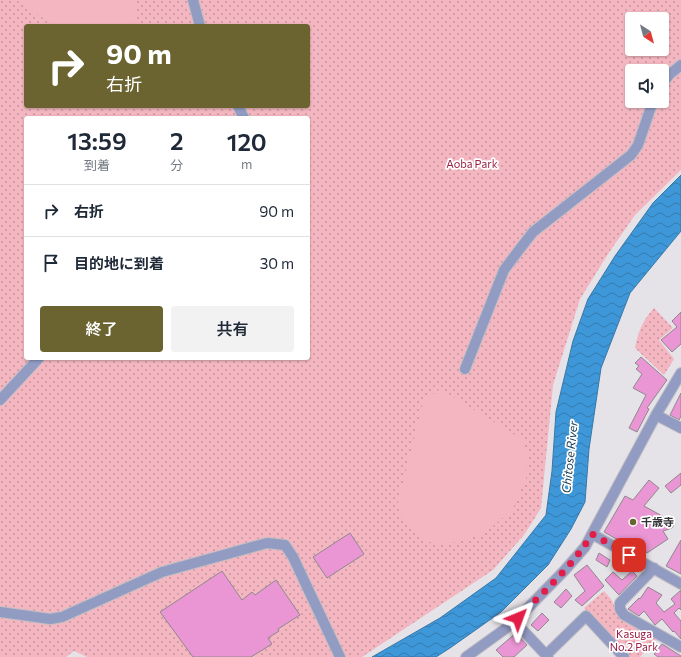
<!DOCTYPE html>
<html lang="ja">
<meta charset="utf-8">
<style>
:root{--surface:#fff;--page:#f2f2f3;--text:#1f2937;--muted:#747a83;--line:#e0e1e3;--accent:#6b6330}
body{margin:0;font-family:Commissioner,"Noto Sans JP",sans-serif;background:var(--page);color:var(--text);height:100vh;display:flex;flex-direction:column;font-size:15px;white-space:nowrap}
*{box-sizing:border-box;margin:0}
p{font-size:13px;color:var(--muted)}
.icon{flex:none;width:22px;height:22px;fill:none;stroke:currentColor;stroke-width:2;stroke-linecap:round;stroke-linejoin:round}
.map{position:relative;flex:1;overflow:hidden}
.panel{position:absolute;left:24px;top:116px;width:286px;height:244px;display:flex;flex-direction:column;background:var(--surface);border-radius:4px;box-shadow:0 1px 3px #0004}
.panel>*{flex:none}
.top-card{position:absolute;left:24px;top:24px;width:286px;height:84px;border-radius:4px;box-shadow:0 1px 3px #0004;background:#6b6330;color:#fff;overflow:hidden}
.needle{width:26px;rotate:144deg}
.controls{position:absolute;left:625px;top:12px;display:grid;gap:8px}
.controls a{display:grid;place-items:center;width:44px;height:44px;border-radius:4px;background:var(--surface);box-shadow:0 1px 3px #0004;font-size:20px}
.pin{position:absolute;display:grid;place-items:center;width:34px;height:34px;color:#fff;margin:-17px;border-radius:8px;box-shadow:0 2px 6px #0006}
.me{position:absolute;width:44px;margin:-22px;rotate:44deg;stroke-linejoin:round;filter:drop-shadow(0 0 3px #0008)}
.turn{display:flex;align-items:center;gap:14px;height:84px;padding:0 16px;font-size:18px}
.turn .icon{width:52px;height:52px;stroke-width:2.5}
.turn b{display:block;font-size:28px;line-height:34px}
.eta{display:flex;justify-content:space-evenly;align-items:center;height:68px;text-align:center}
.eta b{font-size:24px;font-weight:600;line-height:28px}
.action{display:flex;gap:8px;margin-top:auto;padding:8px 16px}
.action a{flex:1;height:46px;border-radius:4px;background:var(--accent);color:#fff;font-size:16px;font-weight:600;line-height:46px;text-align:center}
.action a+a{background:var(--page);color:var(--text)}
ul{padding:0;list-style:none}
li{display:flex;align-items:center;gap:12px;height:52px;padding:0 16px;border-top:1px solid var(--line)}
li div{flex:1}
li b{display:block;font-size:15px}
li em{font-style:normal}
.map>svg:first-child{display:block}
</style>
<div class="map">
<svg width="681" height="657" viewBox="0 0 681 657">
<defs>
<pattern id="park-dots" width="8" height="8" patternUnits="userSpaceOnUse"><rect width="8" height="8" fill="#f4b7c1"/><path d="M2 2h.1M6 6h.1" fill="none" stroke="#c6959d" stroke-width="1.8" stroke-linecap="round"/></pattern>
<pattern id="water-waves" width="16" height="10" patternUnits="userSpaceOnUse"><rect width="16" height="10" fill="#3d97d8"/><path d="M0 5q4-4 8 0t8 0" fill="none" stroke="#347cb0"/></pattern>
</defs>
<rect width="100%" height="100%" fill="#e5e2e8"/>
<path fill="url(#park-dots)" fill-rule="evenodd" d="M 0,0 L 681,0 L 681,170 L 635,215 L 608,254 L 580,299 L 553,385 L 541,508 L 524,535 L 493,570 L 362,657 L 87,657 L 74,651 L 66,657 L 0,657 ZM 632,19 L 662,19 L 662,49 L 632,49 ZM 26,26 L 308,26 L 308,106 L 26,106 ZM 632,71 L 662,71 L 662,101 L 632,101 ZM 26,118 L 308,118 L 308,358 L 26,358 Z
M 654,308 L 673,328 L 659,340 L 674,359 L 664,375 L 635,348 C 638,332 643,320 654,308 Z
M 604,591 L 611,599 L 619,614 L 658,638 L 640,657 L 630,657 L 584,608 Z"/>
<path fill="#f4b7c1" d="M 16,0 L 136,0 L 136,22 L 128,26 L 55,26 Z
M 440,389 L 522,439 L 528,454 L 526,479 L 512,510 L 488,530 L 474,537 L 458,542 L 438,544 L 422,540 L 406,522 L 397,507 L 423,402 Z"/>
<path fill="url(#water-waves)" stroke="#3a78a6" d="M 681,175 L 681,231 L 630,293 L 601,368 L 589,449 L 585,502 L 571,529 L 548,565 L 501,612 L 450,648 L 436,657 L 372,657 L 440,618 L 496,578 L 546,515 L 552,471 L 556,412 L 573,341 L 588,299 L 615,256 L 653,203 Z"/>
<path fill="#ea95d4" stroke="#8e898d" d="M 681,312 L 681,344 L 672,352 L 661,340 L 677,327 L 672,321 Z
M 641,357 L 667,380 L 647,408 L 649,409 L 637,432 L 629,428 L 646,395 L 633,388 L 642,374 L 636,369 L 639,366 L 635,363 Z
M 681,393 L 681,416 L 679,420 L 670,415 Z
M 681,473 L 681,485 L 671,493 L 665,486 Z
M 649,480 L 659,488 L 644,506 L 675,523 L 672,528 L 663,531 L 668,539 L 647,553 L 638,541 L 634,549 L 604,532 L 625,496 L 633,500 Z
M 350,533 L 364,554 L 327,578 L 313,557 Z
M 681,540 L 681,574 L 666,566 Z
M 599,553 L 610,560 L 607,567 L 596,560 Z
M 587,565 L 604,586 L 582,606 L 575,600 L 585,591 L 574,575 Z
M 222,571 L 242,600 L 252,592 L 255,595 L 276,580 L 300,615 L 278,629 L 279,631 L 268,638 L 272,644 L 251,657 L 193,657 L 160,612 Z
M 632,571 L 637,576 L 619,595 L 605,580 L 613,572 L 622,580 Z
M 648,587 L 662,595 L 656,603 L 664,612 L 675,604 L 671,599 L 681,590 L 681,610 L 679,608 L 674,613 L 681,621 L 681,639 L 674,631 L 673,632 L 662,619 L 655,625 L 644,611 L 639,616 L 628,609 L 639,598 L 640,599 Z
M 566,589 L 572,596 L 561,608 L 554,602 Z
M 542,613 L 549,620 L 538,631 L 531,625 Z
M 516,633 L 527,645 L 514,657 L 503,657 L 496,650 Z
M 662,644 L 681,656 L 681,657 L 658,657 L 654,654 Z"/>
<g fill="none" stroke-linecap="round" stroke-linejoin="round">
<defs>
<path id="minor" d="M 193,0 L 200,26
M 662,84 L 670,74 L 681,65
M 238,106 L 244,118
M 465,369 L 504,270 L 519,250 L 533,232 L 631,155 L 638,145 L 653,101
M 0,400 L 39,358
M 656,415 L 681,428
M 592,534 L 681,584
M 654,568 L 620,603 L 620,609 L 624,615 L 681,647
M 0,612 L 50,619 L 62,617 L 162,572 L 267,543 L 285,545 L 293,557 L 340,657
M 514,621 L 548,657
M 546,655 L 586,616 L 624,657
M 466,657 L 505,629 L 518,618 L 564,571 L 585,547 L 656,415 L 681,373"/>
</defs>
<use href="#minor" stroke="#c1bfc4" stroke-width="12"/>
<use href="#minor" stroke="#929bc2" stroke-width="10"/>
</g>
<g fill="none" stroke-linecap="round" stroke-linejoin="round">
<path stroke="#e11d48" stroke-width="7" stroke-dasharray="0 12.6" d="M 518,618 C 544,591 573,566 592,534 L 629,555"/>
</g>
<circle fill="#6b6330" stroke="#fff" stroke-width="1.5" cx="633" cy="522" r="4"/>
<g text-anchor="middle" stroke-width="3.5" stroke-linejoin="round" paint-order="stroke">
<g font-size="11" fill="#991e45" stroke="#fff">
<text x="472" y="168">Aoba Park</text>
<text x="634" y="638">Kasuga<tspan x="634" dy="13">No.2 Park</tspan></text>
</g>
<g font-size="11" font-weight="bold" fill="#323133" stroke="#fff" text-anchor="start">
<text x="641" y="526">千歳寺</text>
</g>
<g font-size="12" font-style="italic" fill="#163b56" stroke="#fff">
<text transform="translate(570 457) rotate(-84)" y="4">Chitose River</text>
</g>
</g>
</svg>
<div class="controls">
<a><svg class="needle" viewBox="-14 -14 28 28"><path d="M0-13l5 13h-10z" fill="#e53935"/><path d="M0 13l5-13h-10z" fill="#747a83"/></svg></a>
<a><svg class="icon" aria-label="sound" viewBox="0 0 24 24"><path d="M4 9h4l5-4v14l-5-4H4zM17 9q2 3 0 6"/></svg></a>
</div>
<div class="pin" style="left:629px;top:555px;background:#d93025"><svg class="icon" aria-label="arrive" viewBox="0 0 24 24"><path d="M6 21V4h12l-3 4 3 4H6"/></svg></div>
<svg class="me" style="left:518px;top:618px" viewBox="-20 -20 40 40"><path d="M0-17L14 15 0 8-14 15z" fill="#e11d48" stroke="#fff" stroke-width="4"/></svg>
<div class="top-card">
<div class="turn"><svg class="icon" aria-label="right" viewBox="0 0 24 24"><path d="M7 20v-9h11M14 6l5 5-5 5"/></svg><div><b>90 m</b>右折</div></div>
</div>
<section class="panel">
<div class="eta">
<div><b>13:59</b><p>到着</p></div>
<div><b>2</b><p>分</p></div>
<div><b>120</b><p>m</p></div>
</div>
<ul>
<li><svg class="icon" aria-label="right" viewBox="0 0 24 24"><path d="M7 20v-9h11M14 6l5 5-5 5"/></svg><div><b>右折</b></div><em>90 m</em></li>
<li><svg class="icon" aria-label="arrive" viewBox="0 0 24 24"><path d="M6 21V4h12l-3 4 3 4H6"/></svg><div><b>目的地に到着</b></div><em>30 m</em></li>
</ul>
<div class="action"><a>終了</a><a>共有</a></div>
</section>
</div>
